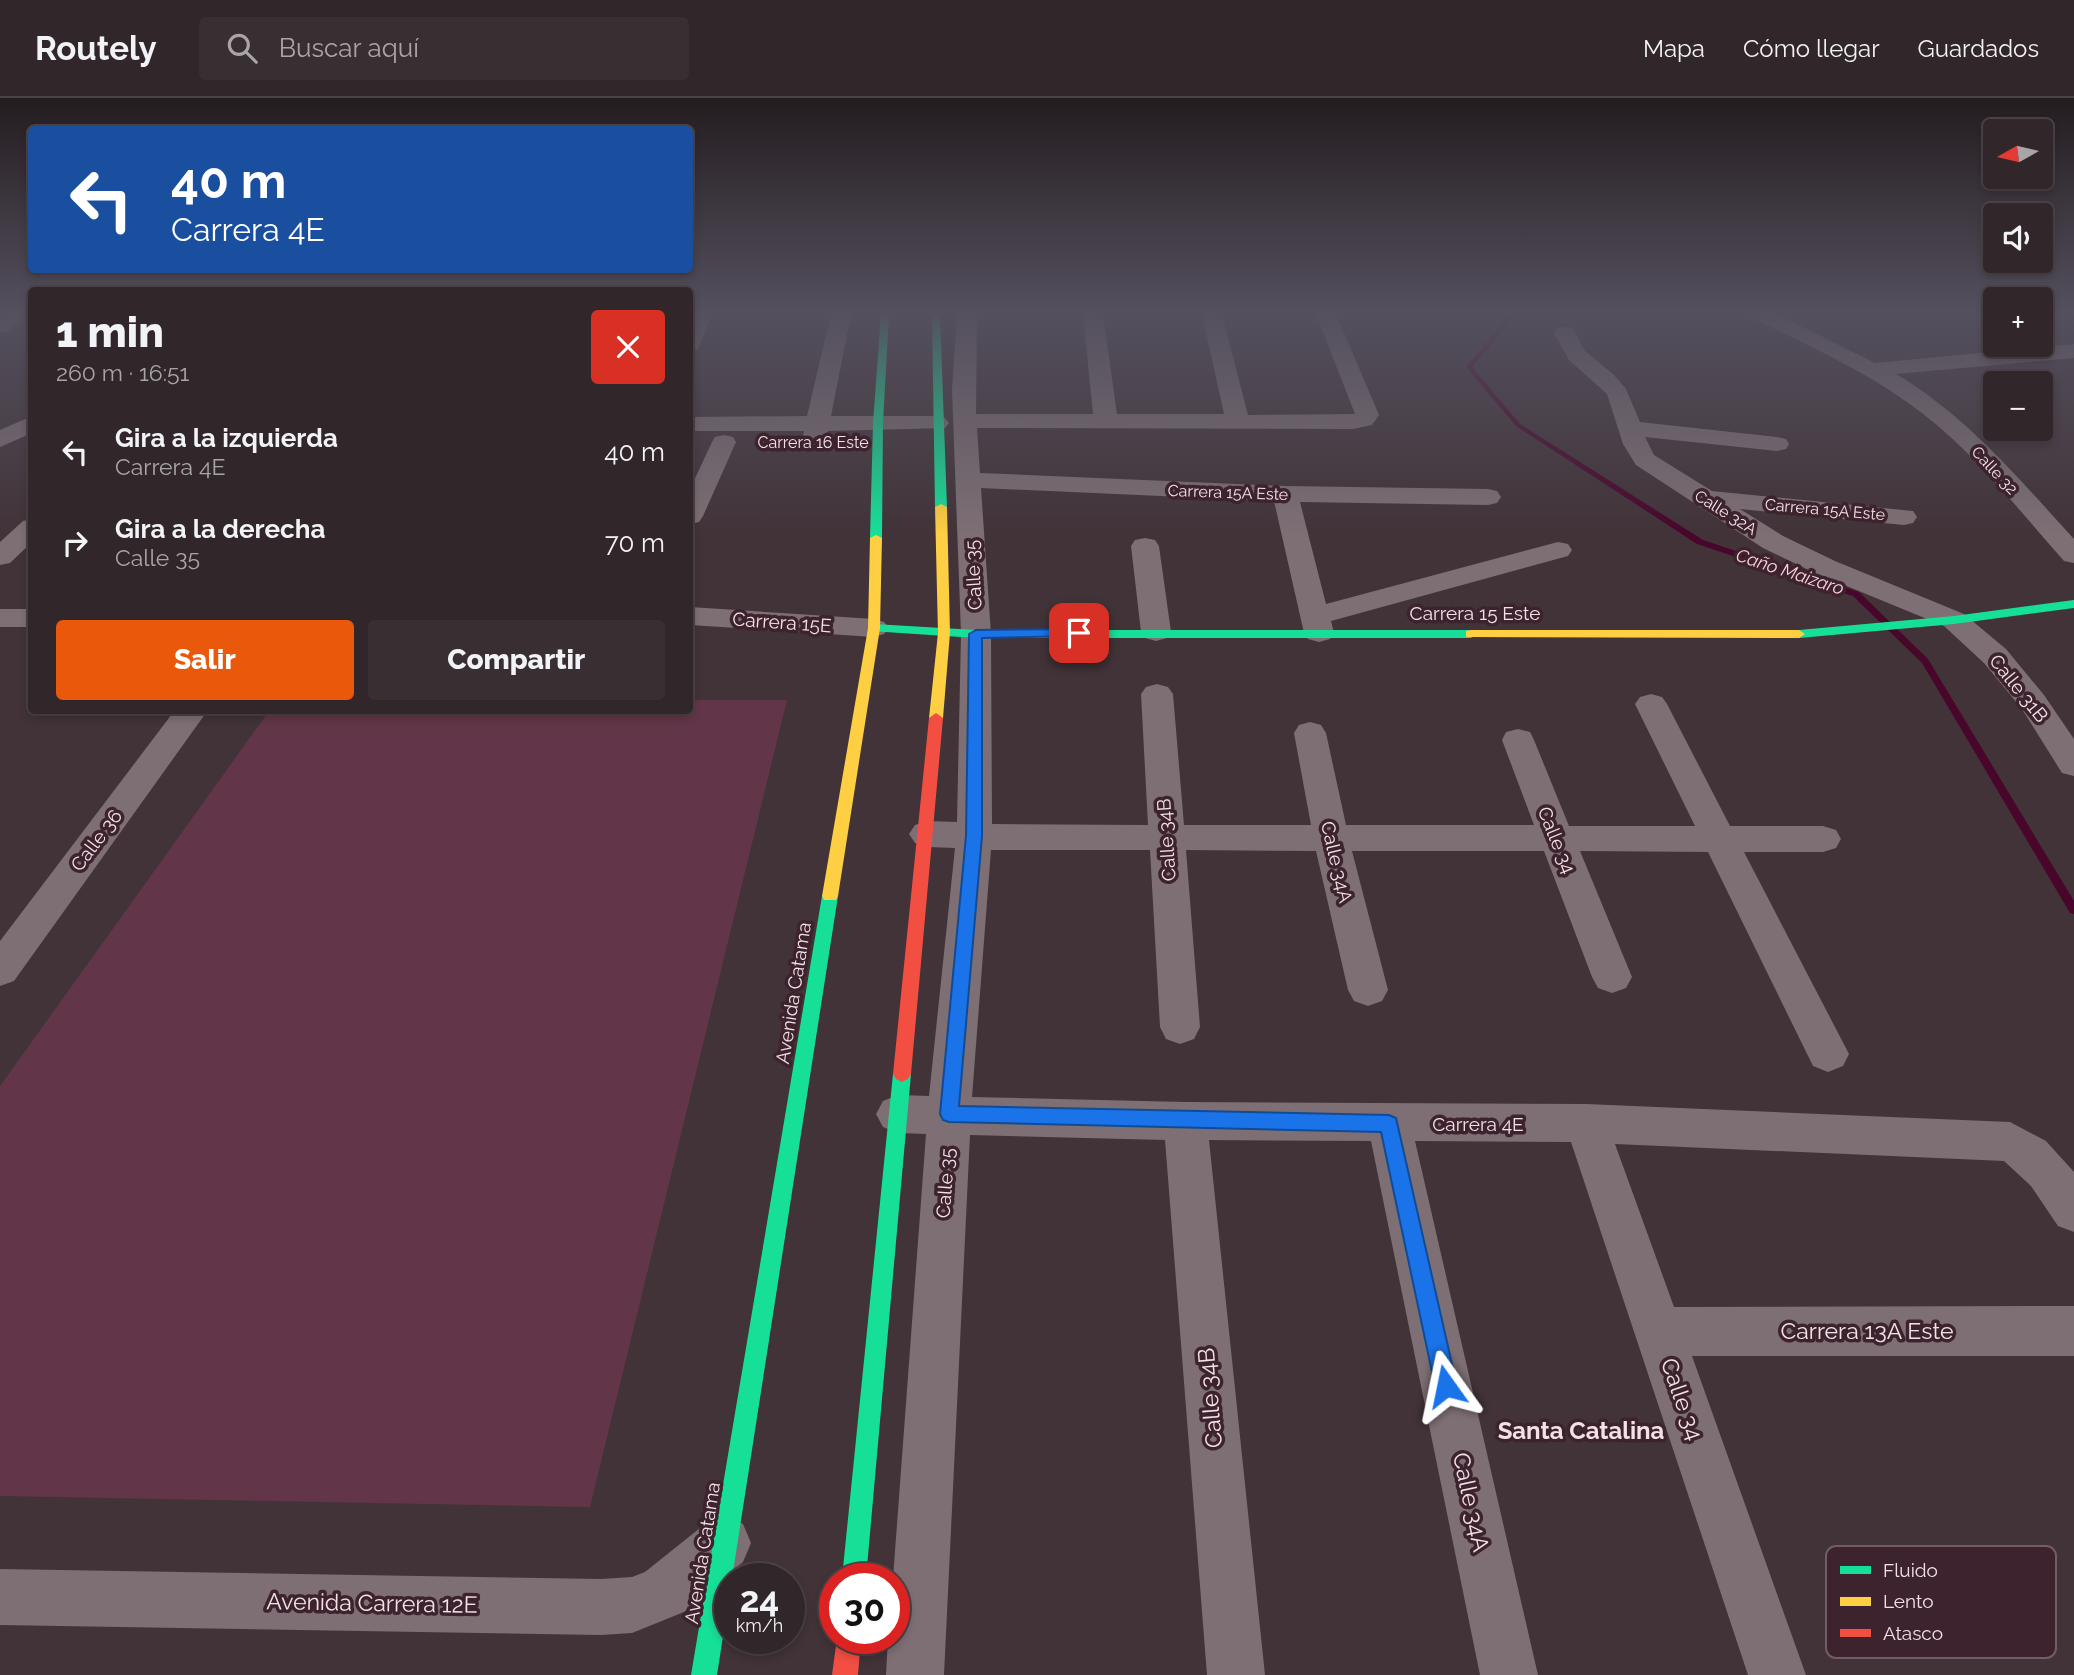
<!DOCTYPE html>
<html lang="es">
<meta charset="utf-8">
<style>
:root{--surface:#31262a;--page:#392e32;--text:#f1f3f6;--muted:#a8a5a8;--line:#4c4347;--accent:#ea580c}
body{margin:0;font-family:Raleway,sans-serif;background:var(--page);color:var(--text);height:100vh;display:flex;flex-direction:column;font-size:26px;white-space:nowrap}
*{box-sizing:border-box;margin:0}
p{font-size:23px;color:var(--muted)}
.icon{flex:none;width:38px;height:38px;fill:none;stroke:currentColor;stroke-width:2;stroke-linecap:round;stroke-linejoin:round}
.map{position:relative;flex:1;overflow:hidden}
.details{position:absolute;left:28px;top:189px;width:665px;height:427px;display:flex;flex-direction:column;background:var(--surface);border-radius:7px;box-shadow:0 4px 10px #0003,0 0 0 2px var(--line)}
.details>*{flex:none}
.top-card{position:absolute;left:28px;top:28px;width:665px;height:147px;border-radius:7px;box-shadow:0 4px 10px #0003,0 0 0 2px var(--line);background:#1a4fa0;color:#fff;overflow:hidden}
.needle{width:46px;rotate:262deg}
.fabs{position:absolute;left:1983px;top:21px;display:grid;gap:14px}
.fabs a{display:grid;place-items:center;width:70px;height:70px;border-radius:7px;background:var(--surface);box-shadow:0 4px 10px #0003,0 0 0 2px var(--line);font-size:35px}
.speed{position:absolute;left:714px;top:1465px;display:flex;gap:14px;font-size:35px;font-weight:700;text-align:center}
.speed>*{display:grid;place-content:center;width:91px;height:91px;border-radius:50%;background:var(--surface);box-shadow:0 4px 10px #0003,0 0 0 2px var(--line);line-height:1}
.speed small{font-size:18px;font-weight:400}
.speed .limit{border:10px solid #d22;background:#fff;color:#111}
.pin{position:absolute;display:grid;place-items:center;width:60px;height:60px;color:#fff;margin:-30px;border-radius:14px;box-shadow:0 4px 10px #0006}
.me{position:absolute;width:77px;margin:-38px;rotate:348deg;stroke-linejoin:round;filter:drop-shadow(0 0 5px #0008)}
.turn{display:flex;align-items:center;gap:24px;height:147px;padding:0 28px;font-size:32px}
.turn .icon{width:91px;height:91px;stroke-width:2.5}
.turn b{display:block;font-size:49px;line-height:60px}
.round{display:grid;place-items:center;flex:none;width:74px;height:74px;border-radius:7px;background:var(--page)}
.overview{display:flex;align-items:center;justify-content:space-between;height:119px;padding:0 28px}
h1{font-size:42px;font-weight:800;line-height:52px}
.cta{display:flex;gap:14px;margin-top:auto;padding:14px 28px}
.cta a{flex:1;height:80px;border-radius:7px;background:var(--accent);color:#fff;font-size:28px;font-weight:800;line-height:80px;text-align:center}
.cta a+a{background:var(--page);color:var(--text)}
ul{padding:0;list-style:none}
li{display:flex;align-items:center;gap:21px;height:91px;padding:0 28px}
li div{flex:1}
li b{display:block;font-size:26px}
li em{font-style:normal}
header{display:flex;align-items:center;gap:42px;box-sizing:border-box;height:98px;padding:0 35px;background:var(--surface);border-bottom:2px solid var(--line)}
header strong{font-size:33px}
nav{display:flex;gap:38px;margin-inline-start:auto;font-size:24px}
.search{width:490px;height:63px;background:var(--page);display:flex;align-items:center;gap:18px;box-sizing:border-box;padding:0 24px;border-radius:7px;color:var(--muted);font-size:26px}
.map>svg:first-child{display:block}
</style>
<header>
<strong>Routely</strong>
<div class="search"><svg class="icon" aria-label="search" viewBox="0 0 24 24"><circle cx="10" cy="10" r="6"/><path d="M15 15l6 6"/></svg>Buscar aquí</div>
<nav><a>Mapa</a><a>Cómo llegar</a><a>Guardados</a></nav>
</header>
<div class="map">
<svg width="2074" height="1577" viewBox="0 0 2074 1577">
<rect width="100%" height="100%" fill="#413338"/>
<path fill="#623648" d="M 690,602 L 787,602 L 590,1409 L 0,1398 L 0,988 L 269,613 L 690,612 Z"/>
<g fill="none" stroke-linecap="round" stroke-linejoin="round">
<path fill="#48062a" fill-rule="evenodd" d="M 1511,216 L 1517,216 L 1472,269 L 1520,326 L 1703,442 L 1859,494 L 1928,561 L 2074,803 L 2074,816 L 2070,815 L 1922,565 L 1853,498 L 1697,446 L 1516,328 L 1466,269 Z"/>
<path fill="#7d6f74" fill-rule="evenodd" d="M 3,216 L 26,216 L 8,233 L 0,234 L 0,218 Z
M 692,216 L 712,216 L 698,251 L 690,253 Z
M 831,216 L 851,216 L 831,318 L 937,318 L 945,320 L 949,325 L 945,330 L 828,333 L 823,348 L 814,350 L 805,348 L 802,343 L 804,333 L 690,333 L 690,319 L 807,318 Z
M 957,216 L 977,216 L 976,316 L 1093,316 L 1083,216 L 1103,216 L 1117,316 L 1224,316 L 1202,216 L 1222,216 L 1248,317 L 1355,316 L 1316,216 L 1336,216 L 1379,317 L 1372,327 L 1353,331 L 977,330 L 980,375 L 1285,388 L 1488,391 L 1497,393 L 1501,399 L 1497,405 L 1488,407 L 1300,404 L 1326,506 L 1558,444 L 1568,446 L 1572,452 L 1568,458 L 1331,523 L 1334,535 L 1330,541 L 1319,544 L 1308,541 L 1304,535 L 1274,403 L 981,390 L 991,536 L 992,726 L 1148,727 L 1141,596 L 1146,589 L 1157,586 L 1168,589 L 1173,596 L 1184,727 L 1311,727 L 1294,635 L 1299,627 L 1310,624 L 1321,627 L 1326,635 L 1346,727 L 1534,727 L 1502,642 L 1506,634 L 1518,631 L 1530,634 L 1534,642 L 1569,728 L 1695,728 L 1635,606 L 1640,599 L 1651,596 L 1662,599 L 1667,606 L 1730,728 L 1823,728 L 1836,732 L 1841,741 L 1836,750 L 1823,754 L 1744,754 L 1849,956 L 1843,968 L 1828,974 L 1813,968 L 1708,754 L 1580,753 L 1632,879 L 1626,890 L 1612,895 L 1598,890 L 1592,879 L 1544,753 L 1352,753 L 1388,892 L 1382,903 L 1368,908 L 1354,903 L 1348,892 L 1316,753 L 1186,752 L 1200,929 L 1194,941 L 1180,946 L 1166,941 L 1160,929 L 1150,752 L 991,752 L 972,999 L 1185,1004 L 1586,1006 L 2010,1024 L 2046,1043 L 2074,1074 L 2074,1134 L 2058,1128 L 2031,1088 L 2004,1063 L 1615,1046 L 1674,1209 L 2074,1208 L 2074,1258 L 1692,1258 L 1806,1577 L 1748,1577 L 1571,1044 L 1415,1043 L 1538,1577 L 1480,1577 L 1371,1043 L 1209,1042 L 1265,1577 L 1207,1577 L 1165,1042 L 970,1037 L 944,1577 L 886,1577 L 888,1540 L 894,1540 L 893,1480 L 926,1036 L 898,1035 L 883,1029 L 876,1016 L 883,1003 L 898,997 L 929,998 L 955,750 L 927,749 L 915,745 L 909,736 L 915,727 L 927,723 L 957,724 L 961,536 L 952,291 Z
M 1751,216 L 1777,216 L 1875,265 L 2074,246 L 2074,260 L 1896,276 C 1967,318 2019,381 2074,441 L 2074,465 L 2064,463 C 2015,408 1969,347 1907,304 C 1860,270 1806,247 1754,220 Z
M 1565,229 L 1573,230 L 1585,253 L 1613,276 L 1626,291 L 1640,324 L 1777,339 L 1786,341 L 1789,346 L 1786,351 L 1777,353 L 1645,339 L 1654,357 L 1712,393 L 1913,413 L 1917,419 L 1913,425 L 1904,427 L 1740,411 L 1783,438 L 1835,463 L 1964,516 L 2006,551 L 2044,597 L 2074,641 L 2074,678 L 2062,675 L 2022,611 L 1984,565 L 1944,528 L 1815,475 L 1763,450 L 1636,367 L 1623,346 L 1607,296 L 1569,262 L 1554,235 L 1557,230 Z
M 32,318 L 32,335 L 0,349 L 0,332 Z
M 724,337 L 733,339 L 736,344 L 703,418 L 699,424 L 690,426 L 690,391 L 712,344 L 715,339 Z
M 32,421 L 32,444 L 10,465 L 0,467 L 0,444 L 23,423 Z
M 1145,440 L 1155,442 L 1159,448 L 1171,534 L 1167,540 L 1156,543 L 1145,540 L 1141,534 L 1131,448 L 1135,442 Z
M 690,509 L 874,521 L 884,524 L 889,530 L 884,536 L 874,539 L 690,527 Z
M 0,511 L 32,511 L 32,529 L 0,529 Z
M 175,612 L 208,612 L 14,883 L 0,888 L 0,843 Z
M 724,1418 L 743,1426 L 751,1445 L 743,1464 L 684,1514 L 632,1535 L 601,1537 L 0,1527 L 0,1471 L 601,1481 L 632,1479 L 645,1474 L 705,1426 Z"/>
<path fill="#16e098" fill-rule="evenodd" d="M 881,216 L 889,216 L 883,325 L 882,440 L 876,443 L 870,440 L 873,325 Z
M 932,216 L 940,216 L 947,409 L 941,412 L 935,409 Z
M 2074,502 L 2074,510 L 1954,526 L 1799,540 L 1793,536 L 1799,532 L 1954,518 Z
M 874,526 L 976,532 L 1471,532 L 1477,536 L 1471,540 L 976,540 L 870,533 L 870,527 Z
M 830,792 L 836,794 L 838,798 L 717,1577 L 691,1577 L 822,798 L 824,794 Z
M 902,968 L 908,971 L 911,976 L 866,1480 L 842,1480 L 893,976 L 896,971 Z"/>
<path fill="#ffcf43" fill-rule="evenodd" d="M 941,406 L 947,409 L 950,535 L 943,620 L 936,625 L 929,620 L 938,535 L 935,409 Z
M 876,437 L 882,440 L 880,530 L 838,798 L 836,802 L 824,802 L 822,798 L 868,530 L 870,440 Z
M 1471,532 L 1799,532 L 1805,536 L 1799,540 L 1466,539 L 1466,533 Z"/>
<path fill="#f24e42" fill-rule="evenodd" d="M 936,615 L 943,620 L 911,976 L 908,981 L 902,984 L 896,981 L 893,976 L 929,620 Z
M 837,1540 L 861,1540 L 858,1577 L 832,1577 Z"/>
</g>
<linearGradient id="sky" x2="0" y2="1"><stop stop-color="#241c1f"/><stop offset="0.49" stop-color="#54505e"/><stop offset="1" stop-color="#54505e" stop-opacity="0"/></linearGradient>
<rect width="2074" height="437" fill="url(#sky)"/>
<path fill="#1a73e8" stroke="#114b97" stroke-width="2" d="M 1079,531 L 1083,532 L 1083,538 L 982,540 L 982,738 L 959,1008 L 1389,1017 L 1396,1020 L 1457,1288 L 1454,1296 L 1446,1299 L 1438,1296 L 1435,1288 L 1381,1034 L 949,1024 L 943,1022 L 940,1016 L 966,738 L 969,536 L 976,532 Z"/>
<g text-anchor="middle" stroke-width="7" stroke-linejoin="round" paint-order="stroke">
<g font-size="16" fill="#f3e1e7" stroke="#3d232d">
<text x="813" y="350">Carrera 16 Este</text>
<text transform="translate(1995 372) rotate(47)" y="6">Calle 32</text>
<text transform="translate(1228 394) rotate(2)" y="6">Carrera 15A Este</text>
<text transform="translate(1825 411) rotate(5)" y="6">Carrera 15A Este</text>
<text transform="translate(1726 414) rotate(32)" y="6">Calle 32A</text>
</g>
<g font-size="18" font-style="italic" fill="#fdd0e0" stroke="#3d232d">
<text transform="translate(1790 474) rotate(18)" y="6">Caño Maizaro</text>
</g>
<g font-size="19" fill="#f3e1e7" stroke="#3d232d">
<text transform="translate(973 477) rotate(-93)" y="7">Calle 35</text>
<text x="1475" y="522">Carrera 15 Este</text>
<text transform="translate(782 524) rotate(4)" y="7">Carrera 15E</text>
<text transform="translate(2019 590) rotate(51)" y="7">Calle 31B</text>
<text transform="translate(96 742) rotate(-53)" y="7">Calle 36</text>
<text transform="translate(1166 742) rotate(-94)" y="7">Calle 34B</text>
<text transform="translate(1557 742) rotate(68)" y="7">Calle 34</text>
<text transform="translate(1337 764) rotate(77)" y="7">Calle 34A</text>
<text transform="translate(793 895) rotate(-81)" y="7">Avenida Catama</text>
<text x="1478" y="1033">Carrera 4E</text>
<text transform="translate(945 1085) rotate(-86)" y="7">Calle 35</text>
<text transform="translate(702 1455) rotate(-81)" y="7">Avenida Catama</text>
</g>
<g font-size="23" fill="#f3e1e7" stroke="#3d232d">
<text x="1867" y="1241">Carrera 13A Este</text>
<text transform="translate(1210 1300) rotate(-95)" y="8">Calle 34B</text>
<text transform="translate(1682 1301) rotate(71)" y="8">Calle 34</text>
<text transform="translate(1471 1404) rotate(78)" y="8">Calle 34A</text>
<text transform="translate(372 1505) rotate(1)" y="8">Avenida Carrera 12E</text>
</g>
<g font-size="24" font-weight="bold" fill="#f3e1e7" stroke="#3d232d">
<text x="1581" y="1341">Santa Catalina</text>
</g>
</g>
<rect x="1826" y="1448" width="230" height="112" rx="10" fill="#3d232d" stroke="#745c65" stroke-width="2"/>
<rect x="1840" y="1468" width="31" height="8" fill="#16e098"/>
<rect x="1840" y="1499" width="31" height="9" fill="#ffcf43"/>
<rect x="1840" y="1531" width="31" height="8" fill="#f24e42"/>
<g font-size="19" fill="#f3e1e7">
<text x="1883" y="1479">Fluido</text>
<text x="1883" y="1510">Lento</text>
<text x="1883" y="1542">Atasco</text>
</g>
</svg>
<div class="fabs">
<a><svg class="needle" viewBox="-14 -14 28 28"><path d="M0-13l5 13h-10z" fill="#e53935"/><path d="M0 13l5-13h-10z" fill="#a8a5a8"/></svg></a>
<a><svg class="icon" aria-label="sound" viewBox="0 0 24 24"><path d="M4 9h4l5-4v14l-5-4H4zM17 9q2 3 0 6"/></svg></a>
<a>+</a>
<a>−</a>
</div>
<div class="speed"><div>24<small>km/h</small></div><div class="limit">30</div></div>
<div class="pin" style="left:1079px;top:535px;background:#d93025"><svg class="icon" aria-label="arrive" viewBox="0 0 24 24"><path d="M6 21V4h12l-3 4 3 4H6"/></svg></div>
<svg class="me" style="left:1446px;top:1288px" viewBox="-20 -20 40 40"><path d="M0-17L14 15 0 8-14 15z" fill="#1a73e8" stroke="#fff" stroke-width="4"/></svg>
<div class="top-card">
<div class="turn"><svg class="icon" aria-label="left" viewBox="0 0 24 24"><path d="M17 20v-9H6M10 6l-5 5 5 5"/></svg><div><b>40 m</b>Carrera 4E</div></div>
</div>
<section class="details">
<div class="overview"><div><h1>1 min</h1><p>260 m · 16:51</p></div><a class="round" style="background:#d93025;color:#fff"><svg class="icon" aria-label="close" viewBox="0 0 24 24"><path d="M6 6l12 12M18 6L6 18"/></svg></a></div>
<ul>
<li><svg class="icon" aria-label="left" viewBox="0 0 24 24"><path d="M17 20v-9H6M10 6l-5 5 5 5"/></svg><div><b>Gira a la izquierda</b><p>Carrera 4E</p></div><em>40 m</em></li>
<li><svg class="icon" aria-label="right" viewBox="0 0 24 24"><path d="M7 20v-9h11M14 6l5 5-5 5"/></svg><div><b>Gira a la derecha</b><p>Calle 35</p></div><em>70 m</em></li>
</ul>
<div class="cta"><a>Salir</a><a>Compartir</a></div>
</section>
</div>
